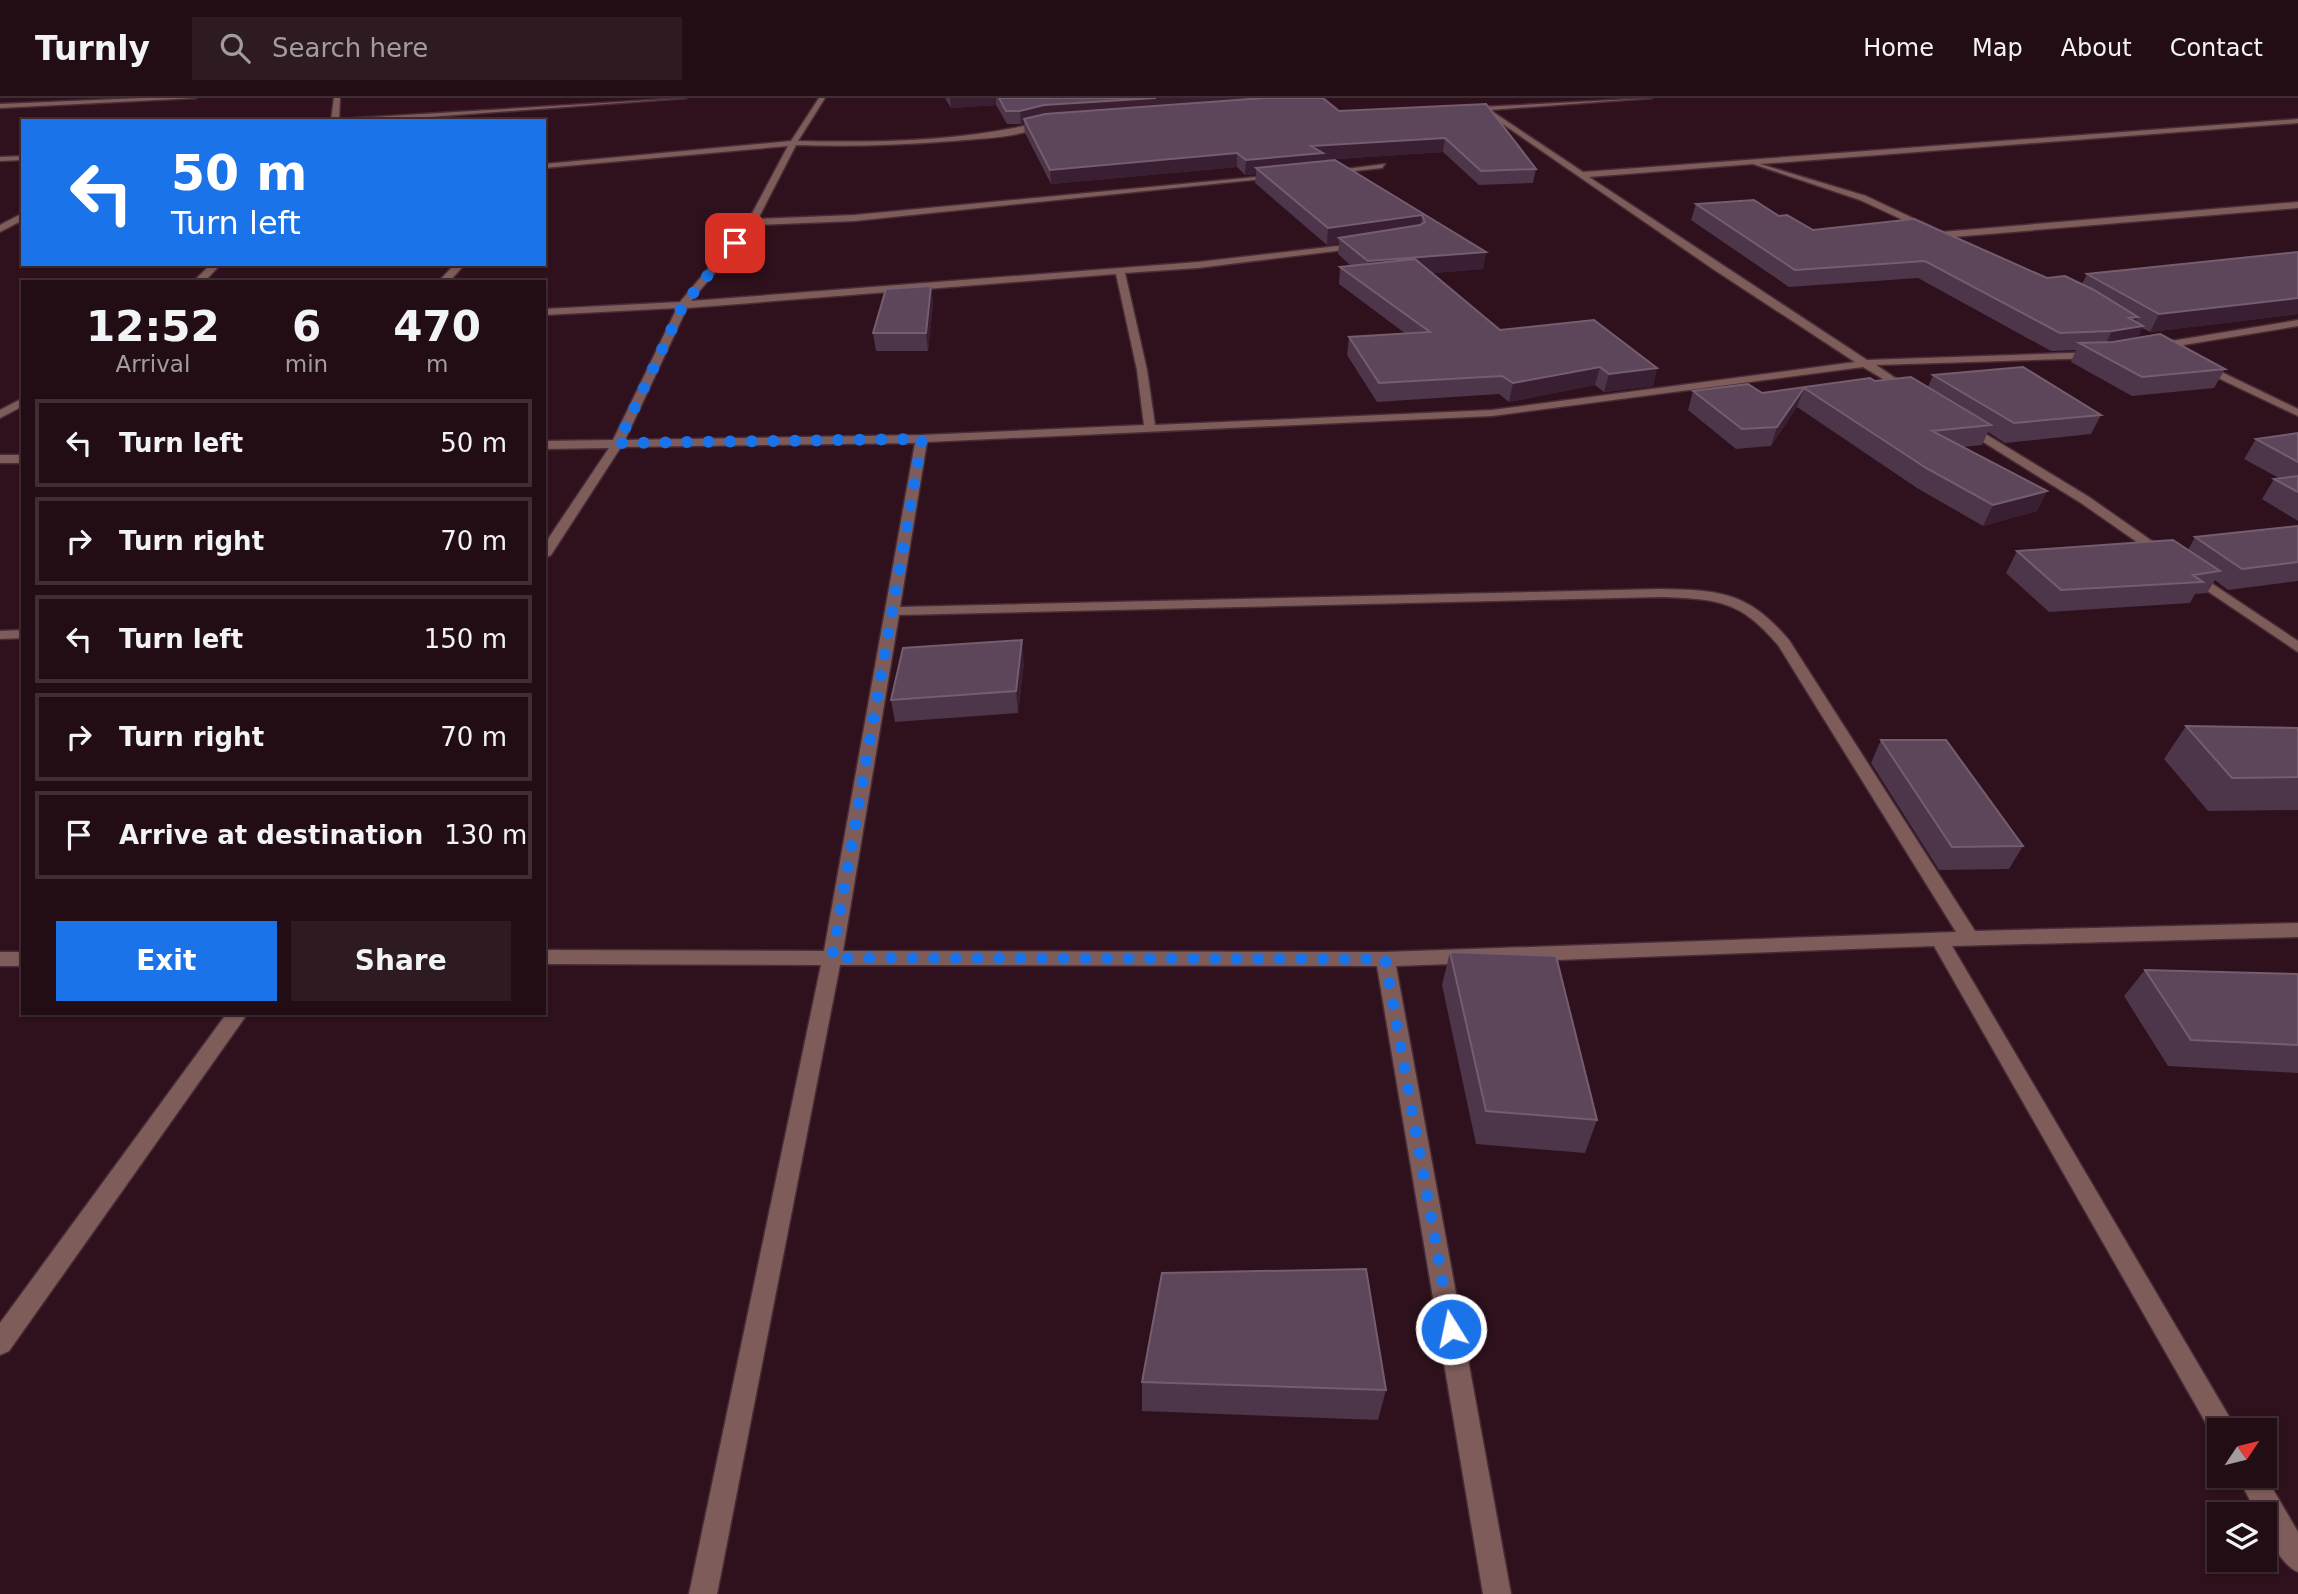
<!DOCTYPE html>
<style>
:root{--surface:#220d15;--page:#2e1b22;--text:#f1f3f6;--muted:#a29ca0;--line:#3f2d34;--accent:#1a73e8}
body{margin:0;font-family:"DejaVu Sans",sans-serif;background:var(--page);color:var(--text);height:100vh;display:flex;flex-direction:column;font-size:26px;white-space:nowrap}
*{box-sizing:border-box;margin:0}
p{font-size:23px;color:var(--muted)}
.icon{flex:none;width:38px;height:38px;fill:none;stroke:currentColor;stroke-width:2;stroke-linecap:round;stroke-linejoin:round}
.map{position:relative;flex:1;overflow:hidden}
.sheet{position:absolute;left:21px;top:182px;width:525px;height:735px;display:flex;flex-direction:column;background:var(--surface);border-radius:0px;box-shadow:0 2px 5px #0004,0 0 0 2px var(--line)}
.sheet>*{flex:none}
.guide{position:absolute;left:21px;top:21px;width:525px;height:147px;border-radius:0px;box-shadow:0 2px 5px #0004,0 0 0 2px var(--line);background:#1a73e8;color:#fff;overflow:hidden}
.needle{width:46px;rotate:55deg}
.buttons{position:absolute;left:2207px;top:1320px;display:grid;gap:14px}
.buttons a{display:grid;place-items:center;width:70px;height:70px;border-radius:0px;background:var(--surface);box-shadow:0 2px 5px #0004,0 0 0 2px var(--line);font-size:35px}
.pin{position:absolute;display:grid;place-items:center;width:60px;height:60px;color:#fff;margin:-30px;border-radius:14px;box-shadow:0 4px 10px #0006}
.me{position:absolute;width:77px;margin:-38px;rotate:350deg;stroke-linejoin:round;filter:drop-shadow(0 0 5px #0008)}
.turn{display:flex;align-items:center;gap:24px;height:147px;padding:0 35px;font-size:32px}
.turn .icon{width:91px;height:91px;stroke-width:2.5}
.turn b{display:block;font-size:49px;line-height:60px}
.eta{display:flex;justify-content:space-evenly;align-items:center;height:119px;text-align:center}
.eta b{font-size:42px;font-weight:700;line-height:49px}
.action{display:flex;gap:14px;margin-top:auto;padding:14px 35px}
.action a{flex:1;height:80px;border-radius:0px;background:var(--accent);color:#fff;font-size:28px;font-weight:700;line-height:80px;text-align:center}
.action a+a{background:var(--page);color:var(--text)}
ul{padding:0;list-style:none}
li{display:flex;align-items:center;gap:21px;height:88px;margin:0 14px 10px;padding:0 21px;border:4px solid var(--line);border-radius:0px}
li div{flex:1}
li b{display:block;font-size:26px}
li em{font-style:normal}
header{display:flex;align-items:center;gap:42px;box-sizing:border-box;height:98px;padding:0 35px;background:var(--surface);border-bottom:2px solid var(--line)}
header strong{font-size:33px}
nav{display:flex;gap:38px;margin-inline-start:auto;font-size:24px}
.search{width:490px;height:63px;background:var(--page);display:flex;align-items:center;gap:18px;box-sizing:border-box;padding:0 24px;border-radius:0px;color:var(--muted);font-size:26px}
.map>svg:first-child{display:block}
</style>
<header>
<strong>Turnly</strong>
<div class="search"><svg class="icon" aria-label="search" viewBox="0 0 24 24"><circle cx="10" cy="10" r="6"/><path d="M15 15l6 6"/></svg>Search here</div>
<nav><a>Home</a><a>Map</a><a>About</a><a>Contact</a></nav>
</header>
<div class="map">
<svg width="2298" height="1496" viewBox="0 0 2298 1496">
<rect width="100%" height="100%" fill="#2e111c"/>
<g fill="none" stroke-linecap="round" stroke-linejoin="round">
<defs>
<path id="minor" d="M 143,0 L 196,0 L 0,10 L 0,6 Z
M 334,0 L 340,0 L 339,21 L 686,0 L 376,23 L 331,23 Z
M 819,0 L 825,0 L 798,43 C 881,45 965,43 1046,23 L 1050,25 C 1022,40 984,40 954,43 C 901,47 849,49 796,47 L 758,121 L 854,117 L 1277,77 L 1281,79 L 854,123 L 755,127 L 691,203 L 1198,164 L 1363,145 L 1363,149 L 1360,150 L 1198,170 L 1125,175 L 1147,272 L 1155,327 L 1492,312 L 1855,264 L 1713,171 L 1481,11 L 1481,9 L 1652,0 L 1490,12 L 1583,74 L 2298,21 L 2298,25 L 1760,66 L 1866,98 L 1932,129 L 1933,131 L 1929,134 L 1860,102 L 1753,66 L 1589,79 L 1867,262 L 2098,254 L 2103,257 L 2098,260 L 1876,267 L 1912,291 L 1912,295 L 1908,296 L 1863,269 L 1492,318 L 927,344 L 900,509 L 1660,491 C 1721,492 1748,494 1789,542 L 1975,833 L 2298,825 L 2298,839 L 1952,848 L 2237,1332 L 2219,1332 L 2219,1343 L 2215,1341 L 1934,848 L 1396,868 L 1511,1496 L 1483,1496 L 1377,868 L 840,867 L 717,1496 L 689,1496 L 821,867 L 544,866 L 544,852 L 824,853 L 915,345 L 621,349 L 551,457 L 544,461 L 544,447 L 609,350 L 544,351 L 544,343 L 613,342 L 677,210 L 544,217 L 544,211 L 680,204 L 748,123 L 788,48 L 544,70 L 544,66 L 791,43 ZM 1116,176 L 1137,272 L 1144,327 L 922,337 L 625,342 L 687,210 ZM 1660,499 C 1717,501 1740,502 1778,547 L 1956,834 L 1385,854 L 843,853 L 899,517 Z
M 23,58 L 23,62 L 0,63 L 0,59 Z
M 1385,66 L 1382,70 L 1326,76 L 1322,74 Z
M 2298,104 L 2298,110 L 1941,140 L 1937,137 L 1941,134 Z
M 23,115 L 23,122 L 0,134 L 0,127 Z
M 211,166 L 221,166 L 204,184 L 193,184 Z
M 455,166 L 465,166 L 449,184 L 438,184 Z
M 2298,222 L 2298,228 L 2153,252 L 2148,249 L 2153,246 Z
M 2197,266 L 2205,266 L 2298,311 L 2298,318 L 2197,270 Z
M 23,300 L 23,308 L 0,320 L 0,312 Z
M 1961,326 L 1969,326 L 2089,399 L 2172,457 L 2165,461 L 2160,460 L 2081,405 L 1961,330 Z
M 0,357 L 23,357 L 23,365 L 0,365 Z
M 2190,471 L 2298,543 L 2298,554 L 2185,478 L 2183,475 Z
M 23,532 L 23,540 L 0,541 L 0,533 Z
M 0,854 L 23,854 L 23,868 L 0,868 Z
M 227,915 L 248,915 L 9,1253 L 0,1257 L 0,1225 Z
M 2264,1376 L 2298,1434 L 2298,1474 C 2280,1466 2264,1435 2264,1416 L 2257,1416 L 2237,1377 Z"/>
</defs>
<use href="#minor" stroke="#482c37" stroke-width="3"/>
<use href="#minor" fill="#7e5c59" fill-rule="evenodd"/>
</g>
<path fill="#4d354a" d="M 945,0 L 1323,0 L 1339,13 L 1486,6 L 1536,71 L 1533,85 L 1479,87 L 1443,54 L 1322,62 L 1322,64 L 1335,62 L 1486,154 L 1483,171 L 1431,175 L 1500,232 L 1657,270 L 1653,288 L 1604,294 L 1595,287 L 1509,304 L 1499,296 L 1377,304 L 1347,257 L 1349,239 L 1406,236 L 1339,186 L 1340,169 L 1351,168 L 1338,156 L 1339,145 L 1327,147 L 1255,85 L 1256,76 L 1245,77 L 1237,69 L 1051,86 L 1025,35 L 1024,26 L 1007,26 L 996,7 L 951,10 Z
M 1696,106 L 1779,118 L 1813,132 L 2047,180 L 2082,186 L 2087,176 L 2298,154 L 2298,216 L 2150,234 L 2142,230 L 2137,240 L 2225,271 L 2214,290 L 2132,298 L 2071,264 L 2076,252 L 2051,253 L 1918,180 L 1789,189 L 1691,122 Z
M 931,188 L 933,206 L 928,253 L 876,253 L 873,235 Z
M 1933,277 L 2101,317 L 2091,336 L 2005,345 L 1988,334 L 1982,347 L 1963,349 L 2047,393 L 2037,413 L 1983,428 L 1917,390 L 1797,309 L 1771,348 L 1736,351 L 1688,312 L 1693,293 L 1762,295 L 1875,283 L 1928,289 Z
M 2298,335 L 2298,423 L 2262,401 L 2274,381 L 2279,380 L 2244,361 L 2256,341 Z
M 2298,428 L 2298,483 L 2228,492 L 2215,482 L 2207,495 L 2195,496 L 2190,505 L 2049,514 L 2006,475 L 2017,453 L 2188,452 L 2195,439 Z
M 1024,564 L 1018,615 L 895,624 L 891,602 Z
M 2186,628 L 2298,630 L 2298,712 L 2208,713 L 2164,661 Z
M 1881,642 L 2023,748 L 2009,771 L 1939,772 L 1871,665 Z
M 1450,854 L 1597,1022 L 1585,1055 L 1476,1046 L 1442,887 Z
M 2145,872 L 2298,876 L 2298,975 L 2168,968 L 2124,898 Z
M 1142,1284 L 1386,1292 L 1378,1322 L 1142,1313 Z"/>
<path fill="#391f31" d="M 950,0 L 996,0 L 996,7 L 951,10 Z
M 1156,0 L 1259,0 L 1259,6 L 1024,21 L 1024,26 L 1021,27 L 1020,13 L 1044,7 Z
M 1445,40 L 1443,54 L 1322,62 L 1321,69 L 1256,70 L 1256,76 L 1245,77 L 1246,62 L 1311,48 Z
M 1237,55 L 1237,69 L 1051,86 L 1050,72 Z
M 1422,117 L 1420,133 L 1339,140 L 1339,145 L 1327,147 L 1328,130 Z
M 1486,154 L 1483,171 L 1366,181 L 1368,163 Z
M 931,188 L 933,206 L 928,253 L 926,235 Z
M 2298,200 L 2298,216 L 2150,234 L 2159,216 Z
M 2138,219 L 2133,230 L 2143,228 L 2134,246 L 2103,251 L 2112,233 L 2129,220 Z
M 1600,269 L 1595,287 L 1509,304 L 1513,285 Z
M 1657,270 L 1653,288 L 1604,294 L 1609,276 Z
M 1804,290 L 1797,309 L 1771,348 L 1777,329 Z
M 2047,393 L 2037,413 L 1983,428 L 1993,407 Z
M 1022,542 L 1024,564 L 1018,615 L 1016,593 Z"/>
<path fill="#5e465a" stroke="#745d6e" stroke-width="2" d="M 999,0 L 1156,0 L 1044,7 L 1020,13 L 1006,13 Z
M 1264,0 L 1323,0 L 1339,13 L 1486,6 L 1536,71 L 1481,73 L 1445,40 L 1311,48 L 1323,55 L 1246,62 L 1237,55 L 1050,72 L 1024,21 L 1045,16 Z
M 1335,62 L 1486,154 L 1368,163 L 1339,140 L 1420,127 L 1425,124 L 1422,117 L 1328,130 L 1256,70 Z
M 1754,102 L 1779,118 L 1787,117 L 1813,132 L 1914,121 L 2047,180 L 2065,178 L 2094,192 L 2138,219 L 2129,220 L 2143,228 L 2112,233 L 2060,235 L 1925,163 L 1795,172 L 1696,106 Z
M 2298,154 L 2298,200 L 2159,216 L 2087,176 Z
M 1415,161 L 1500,232 L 1594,222 L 1657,270 L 1609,276 L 1600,269 L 1513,285 L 1502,278 L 1379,285 L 1349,239 L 1430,234 L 1340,169 Z
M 931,188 L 926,235 L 873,235 L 886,191 Z
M 2160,236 L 2225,271 L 2142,279 L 2079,245 L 2113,244 Z
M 2023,269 L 2101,317 L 2014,325 L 1933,277 Z
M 1911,279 L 1991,327 L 1932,333 L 2047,393 L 1993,407 L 1926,370 L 1804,290 L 1777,329 L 1742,331 L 1693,293 L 1748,286 L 1762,295 L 1870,280 L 1875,283 Z
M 2298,335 L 2298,364 L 2256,341 Z
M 2298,378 L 2298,394 L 2274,381 Z
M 2298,428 L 2298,464 L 2242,471 L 2195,439 Z
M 2173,442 L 2220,473 L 2193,477 L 2203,484 L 2061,492 L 2017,453 Z
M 1022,542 L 1016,593 L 891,602 L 903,550 Z
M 2186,628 L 2298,630 L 2298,679 L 2232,680 Z
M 1881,642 L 1946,642 L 2023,748 L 1952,749 Z
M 1450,854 L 1556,858 L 1597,1022 L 1486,1013 Z
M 2145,872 L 2298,876 L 2298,947 L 2191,942 Z
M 1366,1171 L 1386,1292 L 1142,1284 L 1162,1175 Z"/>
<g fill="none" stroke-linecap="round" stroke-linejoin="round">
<path stroke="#1a73e8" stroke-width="12" stroke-dasharray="0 21.6" d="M 735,145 L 683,207 L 618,345 L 922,341 L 832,860 L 1385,861 L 1451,1231"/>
</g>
</svg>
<div class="buttons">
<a><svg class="needle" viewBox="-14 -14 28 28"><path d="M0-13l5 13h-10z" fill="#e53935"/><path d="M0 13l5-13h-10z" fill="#a29ca0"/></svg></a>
<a><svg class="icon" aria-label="layers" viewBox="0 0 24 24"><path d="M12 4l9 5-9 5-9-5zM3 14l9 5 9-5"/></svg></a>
</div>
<div class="pin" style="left:735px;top:145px;background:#d93025"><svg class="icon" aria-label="arrive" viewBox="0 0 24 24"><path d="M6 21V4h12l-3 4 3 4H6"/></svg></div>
<svg class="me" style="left:1451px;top:1231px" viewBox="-20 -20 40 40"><circle r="17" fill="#1a73e8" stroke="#fff" stroke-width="3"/><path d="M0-11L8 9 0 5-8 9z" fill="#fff"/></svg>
<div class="guide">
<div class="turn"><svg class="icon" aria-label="left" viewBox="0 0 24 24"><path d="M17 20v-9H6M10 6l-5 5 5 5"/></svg><div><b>50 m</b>Turn left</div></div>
</div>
<section class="sheet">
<div class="eta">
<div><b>12:52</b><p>Arrival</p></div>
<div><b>6</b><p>min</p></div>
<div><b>470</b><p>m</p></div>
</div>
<ul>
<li><svg class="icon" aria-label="left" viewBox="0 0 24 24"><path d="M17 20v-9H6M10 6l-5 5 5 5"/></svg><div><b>Turn left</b></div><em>50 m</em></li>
<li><svg class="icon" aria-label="right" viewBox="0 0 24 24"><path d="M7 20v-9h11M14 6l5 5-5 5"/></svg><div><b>Turn right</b></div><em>70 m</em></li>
<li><svg class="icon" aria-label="left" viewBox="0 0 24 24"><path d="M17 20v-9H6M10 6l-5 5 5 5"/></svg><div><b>Turn left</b></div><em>150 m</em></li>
<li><svg class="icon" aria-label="right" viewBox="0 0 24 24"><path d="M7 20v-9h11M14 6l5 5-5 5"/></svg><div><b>Turn right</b></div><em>70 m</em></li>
<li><svg class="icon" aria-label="arrive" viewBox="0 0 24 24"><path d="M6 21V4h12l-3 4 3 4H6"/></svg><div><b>Arrive at destination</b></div><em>130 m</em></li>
</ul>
<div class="action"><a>Exit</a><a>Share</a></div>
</section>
</div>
